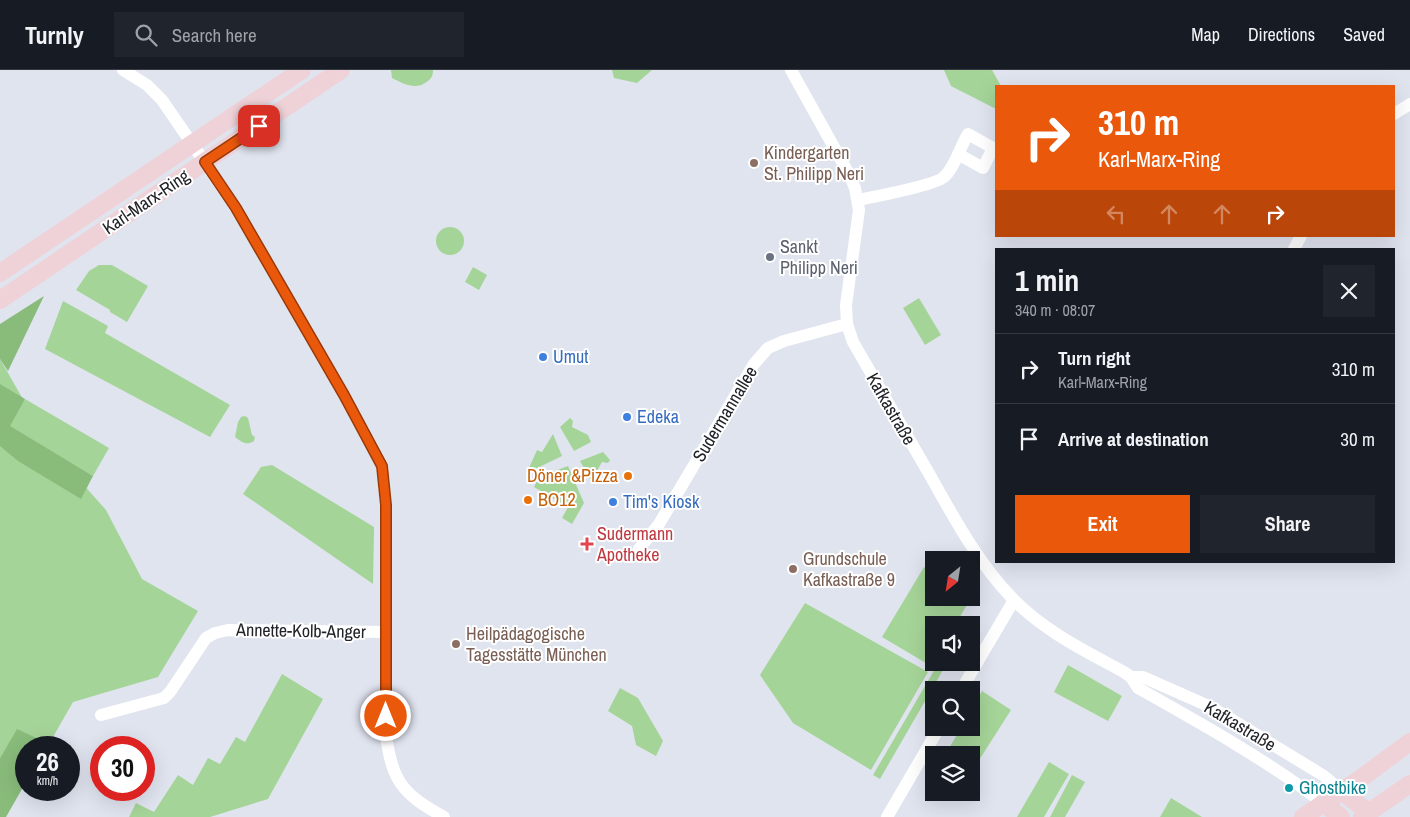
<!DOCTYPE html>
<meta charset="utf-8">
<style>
:root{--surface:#171b24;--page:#20242c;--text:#f1f3f6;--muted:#9ea1a6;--line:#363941;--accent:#ea580c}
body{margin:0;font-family:"Archivo Narrow",sans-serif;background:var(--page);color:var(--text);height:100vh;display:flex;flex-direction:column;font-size:19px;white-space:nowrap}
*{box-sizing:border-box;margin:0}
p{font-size:16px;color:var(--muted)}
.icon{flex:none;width:28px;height:28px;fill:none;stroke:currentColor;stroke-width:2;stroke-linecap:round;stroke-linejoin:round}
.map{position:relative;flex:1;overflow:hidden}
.drawer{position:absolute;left:995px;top:178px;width:400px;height:315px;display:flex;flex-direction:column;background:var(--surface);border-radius:0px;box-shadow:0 5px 20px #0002}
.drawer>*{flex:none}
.banner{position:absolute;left:995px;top:15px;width:400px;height:152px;border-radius:0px;box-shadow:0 5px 20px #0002;background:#ea580c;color:#fff;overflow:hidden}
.needle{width:32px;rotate:210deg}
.tools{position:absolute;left:925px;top:481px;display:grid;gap:10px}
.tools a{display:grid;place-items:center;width:55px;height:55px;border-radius:0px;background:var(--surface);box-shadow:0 5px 20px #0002;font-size:25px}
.speed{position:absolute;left:15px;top:666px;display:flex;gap:10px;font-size:25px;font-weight:700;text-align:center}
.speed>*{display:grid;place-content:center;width:65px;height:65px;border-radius:50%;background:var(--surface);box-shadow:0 5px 20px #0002;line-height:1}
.speed small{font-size:12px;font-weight:400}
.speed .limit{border:8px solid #d22;background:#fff;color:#111}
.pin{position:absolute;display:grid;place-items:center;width:42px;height:42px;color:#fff;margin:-21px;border-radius:10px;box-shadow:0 2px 8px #0006}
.me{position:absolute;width:55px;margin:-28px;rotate:0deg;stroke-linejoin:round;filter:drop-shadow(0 0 4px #0008)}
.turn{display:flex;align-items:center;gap:18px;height:105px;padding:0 20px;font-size:22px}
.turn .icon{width:65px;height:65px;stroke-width:2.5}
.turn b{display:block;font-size:35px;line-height:42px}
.lanes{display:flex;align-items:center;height:48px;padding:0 20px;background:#0003;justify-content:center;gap:25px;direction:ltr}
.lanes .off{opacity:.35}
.round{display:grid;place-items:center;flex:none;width:52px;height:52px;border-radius:0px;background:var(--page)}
.head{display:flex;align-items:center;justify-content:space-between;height:85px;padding:0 20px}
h1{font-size:30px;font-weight:700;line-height:38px}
.action{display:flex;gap:10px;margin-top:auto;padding:10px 20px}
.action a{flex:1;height:58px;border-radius:0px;background:var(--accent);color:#fff;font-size:20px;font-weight:700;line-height:58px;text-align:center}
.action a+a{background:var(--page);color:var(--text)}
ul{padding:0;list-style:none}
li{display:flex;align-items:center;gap:15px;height:70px;padding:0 20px;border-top:1px solid var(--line)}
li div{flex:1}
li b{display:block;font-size:19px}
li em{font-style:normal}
header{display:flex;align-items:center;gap:30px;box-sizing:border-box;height:70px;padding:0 25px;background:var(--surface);border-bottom:1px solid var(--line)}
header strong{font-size:24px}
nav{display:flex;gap:28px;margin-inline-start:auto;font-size:18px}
.search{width:350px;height:45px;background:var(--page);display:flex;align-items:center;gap:12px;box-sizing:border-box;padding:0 18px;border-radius:0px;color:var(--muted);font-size:19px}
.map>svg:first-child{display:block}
</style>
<header>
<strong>Turnly</strong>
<div class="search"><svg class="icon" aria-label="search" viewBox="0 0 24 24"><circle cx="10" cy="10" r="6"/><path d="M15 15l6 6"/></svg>Search here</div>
<nav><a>Map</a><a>Directions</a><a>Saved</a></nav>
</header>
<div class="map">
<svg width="1410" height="747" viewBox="0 0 1410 747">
<rect width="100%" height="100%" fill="#e0e4ef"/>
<path fill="#a5d498" d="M 391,0 L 433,0 C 433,5 432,8 428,11 C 416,21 404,14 392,8 Z
M 612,0 L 652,0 L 637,13 L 614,8 Z
M 944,0 L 992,0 L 1001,16 L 996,16 L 996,39 L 951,16 Z
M436 171a14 14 0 1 1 28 0a14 14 0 1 1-28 0Z
M 99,195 L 112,195 L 148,216 L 127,252 L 110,242 L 110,240 L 76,220 L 89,201 Z
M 473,197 L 487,205 L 479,220 L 465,212 Z
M 919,228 L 941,265 L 925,275 L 903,238 Z
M 63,231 L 108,256 L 105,263 L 230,335 L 210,367 L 45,279 Z
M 0,289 L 24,331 L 25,329 L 109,378 L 93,406 L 57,385 L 106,440 L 142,509 L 198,541 L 158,607 L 73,632 L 49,674 L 17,660 L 0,688 Z
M 245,346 L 248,348 L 252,365 L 255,367 L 254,371 C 246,376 242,372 235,367 L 238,352 L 241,347 Z
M 570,348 L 573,351 L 572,357 L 588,365 L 591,372 L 574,381 L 560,357 Z
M 553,364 L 562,386 L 531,401 L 529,398 L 537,380 L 542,382 Z
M 603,382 L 610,390 L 608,393 L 602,392 L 591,411 L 580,391 Z
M 272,395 L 374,457 L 373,514 L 243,424 L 261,397 Z
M 568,396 L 584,433 L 572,454 L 562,448 L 568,437 L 534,417 L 539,407 Z
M 924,497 L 934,503 L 934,528 L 971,528 L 955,555 L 934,555 L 934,591 L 931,596 L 882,567 Z
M 805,533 L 928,602 L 871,700 L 793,653 L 760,605 Z
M 939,592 L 947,593 L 880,709 L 873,705 Z
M 1068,595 L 1122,626 L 1108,651 L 1054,622 Z
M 282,604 L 323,629 L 268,729 L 210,747 L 129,747 L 136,733 L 154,742 L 178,705 L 193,715 L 208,688 L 220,694 L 236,667 L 245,672 Z
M 620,618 L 638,628 L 663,671 L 656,686 L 636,675 L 632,656 L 608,641 Z
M 982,621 L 1011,640 L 974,698 L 971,697 L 971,685 L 945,685 L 961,658 L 971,658 L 971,639 Z
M 1049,692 L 1069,704 L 1044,747 L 1017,747 Z
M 1072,705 L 1085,712 L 1065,747 L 1050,747 Z
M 1171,728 L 1202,747 L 1160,747 Z"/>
<path fill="#89bc7b" d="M 44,226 L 8,301 L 0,289 L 0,254 Z
M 0,314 L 25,329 L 10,356 L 93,406 L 81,429 L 18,391 L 0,376 Z
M 17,659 L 49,674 L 46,677 L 26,678 L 26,712 L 6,747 L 0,747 L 0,688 Z"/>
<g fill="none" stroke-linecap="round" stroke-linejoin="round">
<path stroke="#fff" stroke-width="12" d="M 123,0 L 147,15 L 162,30 L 236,138 L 344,325 L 382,395 L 386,435 L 386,665 C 392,712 403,724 444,747
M 791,0 L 850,106 L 855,118 L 859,140 L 846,235 L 847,254 L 853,272 C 879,317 905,362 931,407 C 955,450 979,494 1013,529 C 1044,561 1085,581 1124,602 L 1131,607 L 1138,618 C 1202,654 1265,689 1323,733
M 1394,44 L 1410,34
M 858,130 C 873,127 936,115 944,107 C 955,97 960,77 968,64 L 993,78 L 983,98 L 958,84
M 1294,179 L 1301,166
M 639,479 L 659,454 L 754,294 L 768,278 L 784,271 L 847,254
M 1131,607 L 1143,607 L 1213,638 L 1324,706 L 1342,721
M 961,620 L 1014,530
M 101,645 L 164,628 L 170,622 L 206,568 L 215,563 L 228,560 L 385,562
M 887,747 L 939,658"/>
<path stroke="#efd2d7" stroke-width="18" d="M 0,203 L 302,0
M 0,230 L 341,0
M 1342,721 L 1369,743
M 1323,733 L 1341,747
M 1303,747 L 1360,709 L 1410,672
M 1362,747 L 1410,714"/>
</g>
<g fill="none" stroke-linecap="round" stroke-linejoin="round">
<defs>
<path id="route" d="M 259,56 L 205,92 L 236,138 L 344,325 L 382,396 L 386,435 L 386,646"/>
</defs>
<use href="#route" stroke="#983908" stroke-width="12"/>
<use href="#route" stroke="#ea580c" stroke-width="9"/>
</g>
<g fill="#8d6e63" stroke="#fff" stroke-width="2">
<circle cx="754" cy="93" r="5"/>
<circle cx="793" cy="499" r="5"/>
<circle cx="456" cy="574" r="5"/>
</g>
<circle fill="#6b7280" stroke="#fff" stroke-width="2" cx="770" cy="187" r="5"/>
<g fill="#3f7fe0" stroke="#fff" stroke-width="2">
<circle cx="543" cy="287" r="5"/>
<circle cx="627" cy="347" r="5"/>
<circle cx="613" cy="432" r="5"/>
</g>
<g fill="#e8710a" stroke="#fff" stroke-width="2">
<circle cx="628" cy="406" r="5"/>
<circle cx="528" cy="430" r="5"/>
</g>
<path fill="#e0444e" stroke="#fff" stroke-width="2" d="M584.5 466.5h5v5h5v5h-5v5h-5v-5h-5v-5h5z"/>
<circle fill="#0f9aa8" stroke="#fff" stroke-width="2" cx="1289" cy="718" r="5"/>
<g text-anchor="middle" stroke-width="4" stroke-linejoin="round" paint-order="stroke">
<g font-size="18" fill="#785e54" stroke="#fff" text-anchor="start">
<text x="764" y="89">Kindergarten<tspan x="764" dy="21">St. Philipp Neri</tspan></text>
<text x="803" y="495">Grundschule<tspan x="803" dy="21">Kafkastraße 9</tspan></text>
<text x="466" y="570">Heilpädagogische<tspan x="466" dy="21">Tagesstätte München</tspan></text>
</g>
<g font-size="18" fill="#222328" stroke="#fff">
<text transform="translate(146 132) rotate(-34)" y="6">Karl-Marx-Ring</text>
<text transform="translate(891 339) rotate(60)" y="6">Kafkastraße</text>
<text transform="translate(725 344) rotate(-59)" y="6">Sudermannallee</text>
<text transform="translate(301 561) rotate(1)" y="6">Annette-Kolb-Anger</text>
<text transform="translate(1240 656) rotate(31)" y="6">Kafkastraße</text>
</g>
<g font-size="18" fill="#5b616d" stroke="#fff" text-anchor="start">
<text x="780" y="183">Sankt<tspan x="780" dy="21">Philipp Neri</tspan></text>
</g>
<g font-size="18" fill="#366cbe" stroke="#fff" text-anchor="start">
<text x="553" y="293">Umut</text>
<text x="637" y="353">Edeka</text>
<text x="623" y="438">Tim's Kiosk</text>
</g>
<g font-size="18" fill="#c56008" stroke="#fff" text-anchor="end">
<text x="618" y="412">Döner &amp;Pizza</text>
<text x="538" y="436" text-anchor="start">BO12</text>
</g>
<g font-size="18" fill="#be3a42" stroke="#fff" text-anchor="start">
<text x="597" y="470">Sudermann<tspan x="597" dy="21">Apotheke</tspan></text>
</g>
<g font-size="18" fill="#0d838f" stroke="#fff" text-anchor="start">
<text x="1299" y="724">Ghostbike</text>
</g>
</g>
</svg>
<div class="tools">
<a><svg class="needle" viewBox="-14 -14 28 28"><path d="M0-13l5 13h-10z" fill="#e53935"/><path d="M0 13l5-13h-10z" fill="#9ea1a6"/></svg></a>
<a><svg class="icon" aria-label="sound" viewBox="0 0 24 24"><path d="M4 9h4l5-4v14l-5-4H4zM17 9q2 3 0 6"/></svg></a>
<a><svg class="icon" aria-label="search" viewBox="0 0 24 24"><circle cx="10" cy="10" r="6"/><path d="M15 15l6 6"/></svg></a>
<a><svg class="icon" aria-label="layers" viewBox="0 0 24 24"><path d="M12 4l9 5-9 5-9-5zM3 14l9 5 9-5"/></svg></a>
</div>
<div class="speed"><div>26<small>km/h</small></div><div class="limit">30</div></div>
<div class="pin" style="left:259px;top:56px;background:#d93025"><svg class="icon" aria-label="arrive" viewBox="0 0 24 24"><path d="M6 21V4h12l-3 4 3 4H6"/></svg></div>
<svg class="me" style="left:386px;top:646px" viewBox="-20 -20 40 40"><circle r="17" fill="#ea580c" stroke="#fff" stroke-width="3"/><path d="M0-11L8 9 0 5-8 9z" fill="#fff"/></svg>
<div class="banner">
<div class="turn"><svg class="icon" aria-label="right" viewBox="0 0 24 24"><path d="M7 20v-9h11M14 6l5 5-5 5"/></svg><div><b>310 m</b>Karl-Marx-Ring</div></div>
<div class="lanes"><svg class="icon off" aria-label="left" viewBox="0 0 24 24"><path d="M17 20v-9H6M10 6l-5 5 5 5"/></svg><svg class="icon off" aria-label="ahead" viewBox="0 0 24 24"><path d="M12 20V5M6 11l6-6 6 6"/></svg><svg class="icon off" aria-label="ahead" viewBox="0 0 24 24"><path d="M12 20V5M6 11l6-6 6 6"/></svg><svg class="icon" aria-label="right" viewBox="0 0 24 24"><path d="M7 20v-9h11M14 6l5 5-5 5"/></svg></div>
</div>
<section class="drawer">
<div class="head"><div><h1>1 min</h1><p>340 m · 08:07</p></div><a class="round"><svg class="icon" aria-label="close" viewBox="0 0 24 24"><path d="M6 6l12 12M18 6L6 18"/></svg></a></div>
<ul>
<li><svg class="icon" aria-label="right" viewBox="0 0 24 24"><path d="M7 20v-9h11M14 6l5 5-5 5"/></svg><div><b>Turn right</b><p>Karl-Marx-Ring</p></div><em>310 m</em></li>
<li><svg class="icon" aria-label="arrive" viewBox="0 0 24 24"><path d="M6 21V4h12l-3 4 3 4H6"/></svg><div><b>Arrive at destination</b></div><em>30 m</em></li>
</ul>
<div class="action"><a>Exit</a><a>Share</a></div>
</section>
</div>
